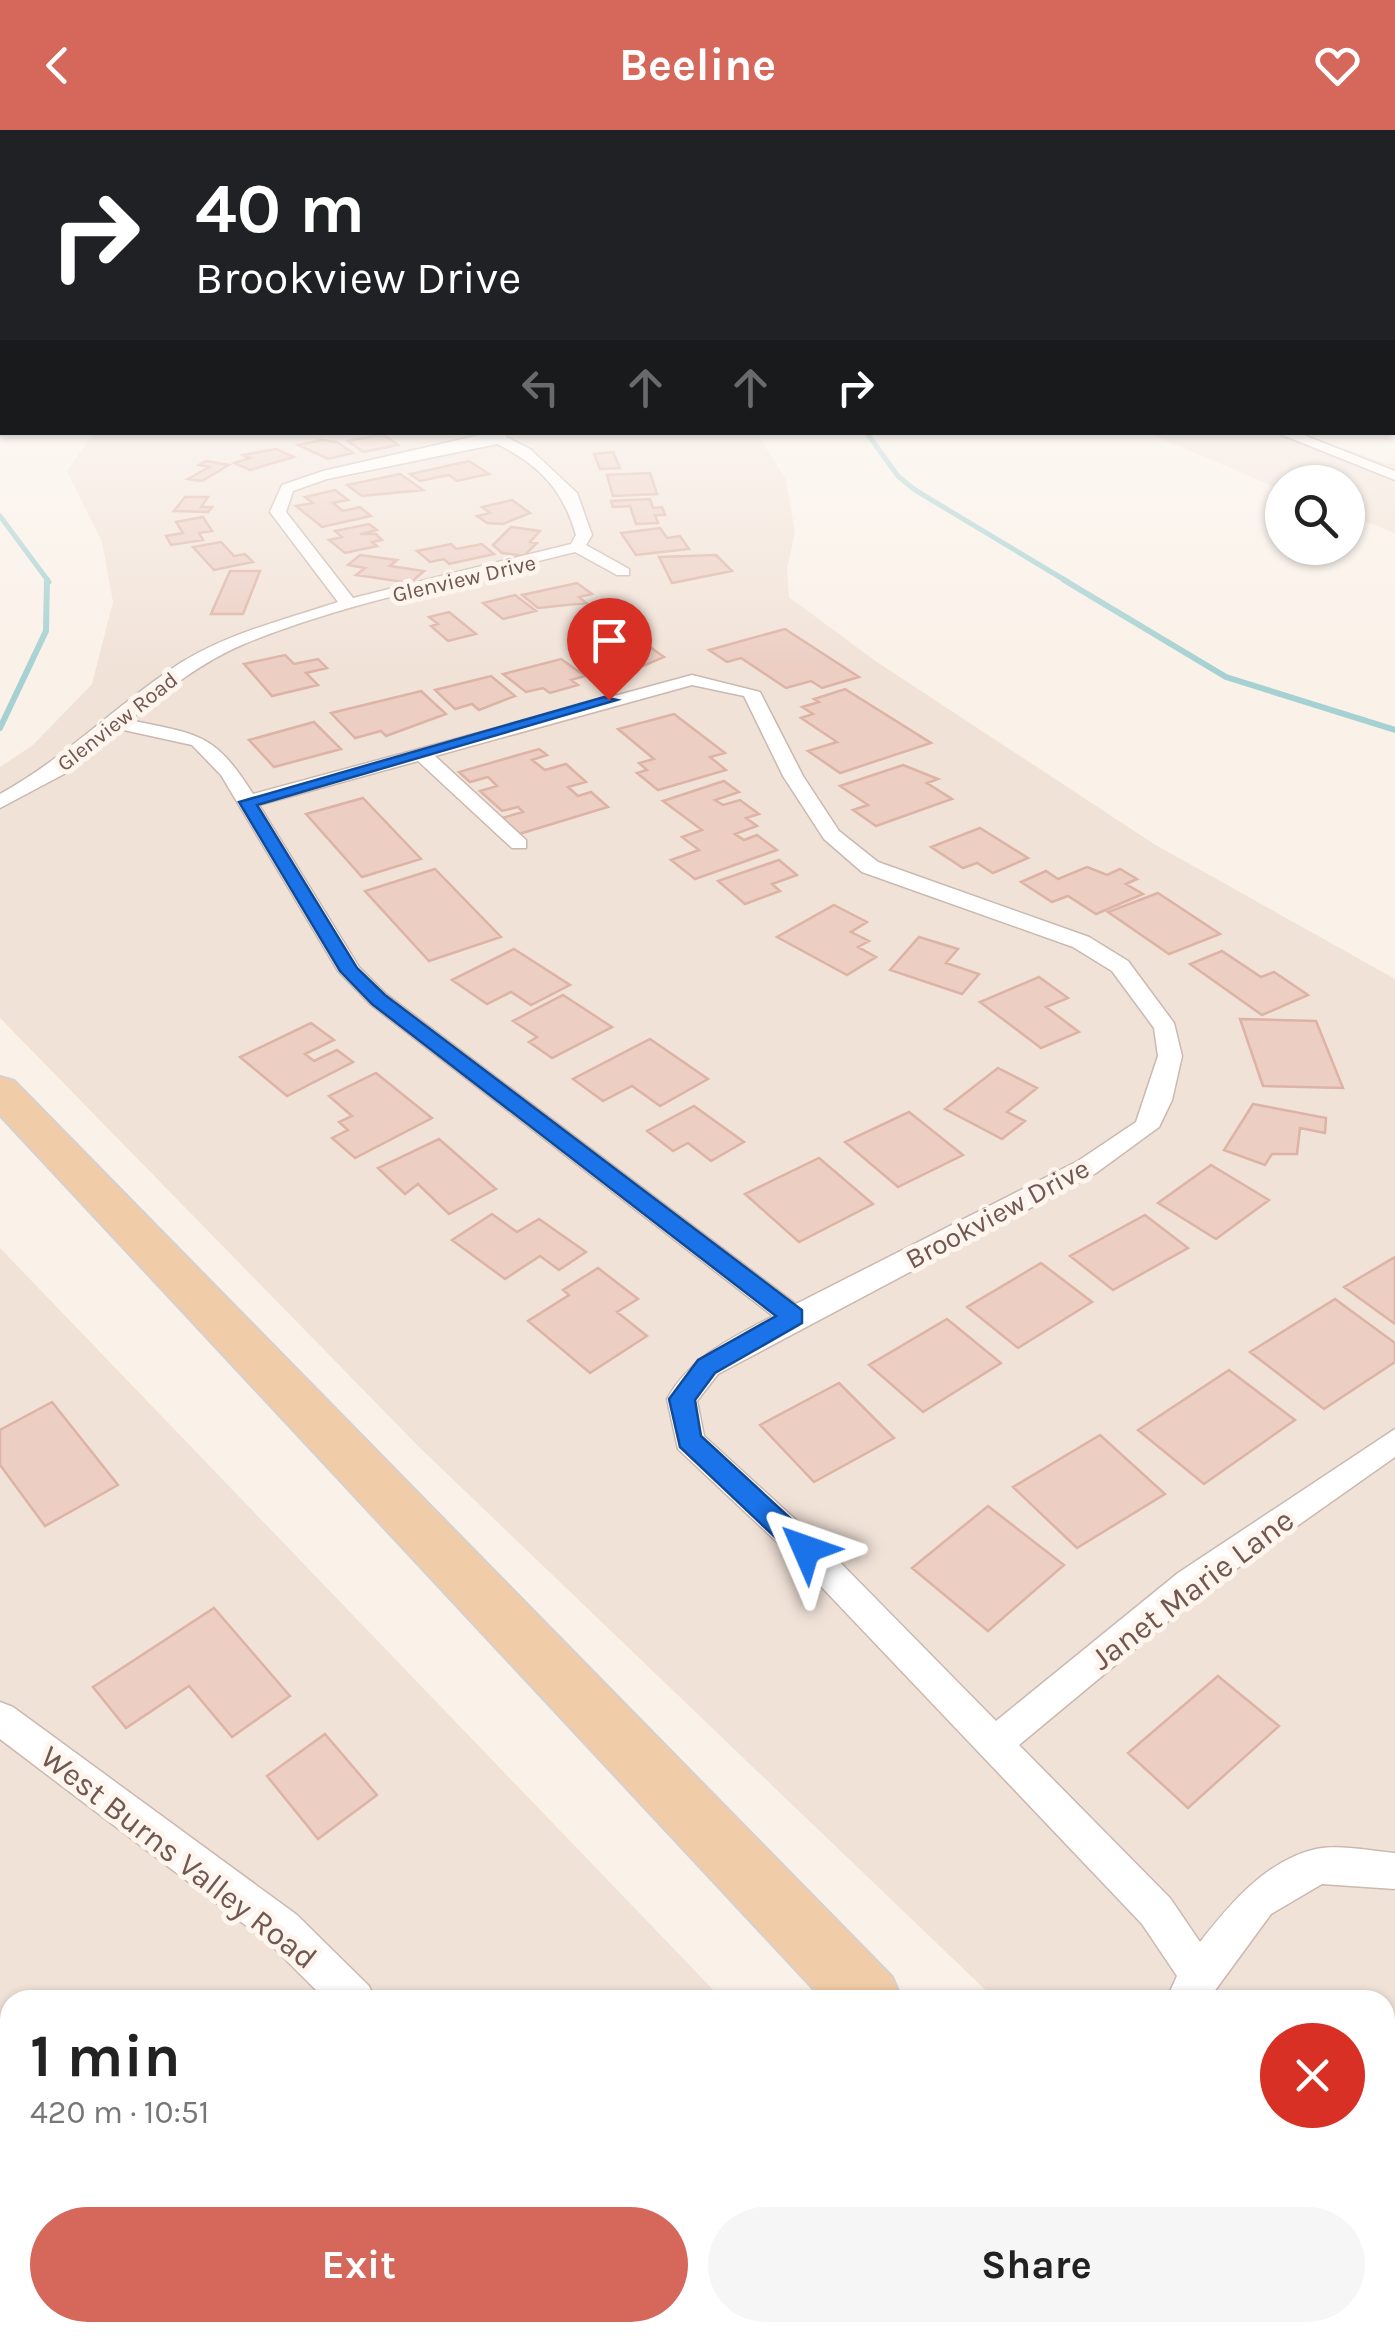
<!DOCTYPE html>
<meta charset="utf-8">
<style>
:root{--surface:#fff;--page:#f6f6f6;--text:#222;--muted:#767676;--accent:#d6675b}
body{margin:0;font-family:Karla,sans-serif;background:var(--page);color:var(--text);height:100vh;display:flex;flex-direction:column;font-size:38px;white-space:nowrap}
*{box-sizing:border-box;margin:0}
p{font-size:32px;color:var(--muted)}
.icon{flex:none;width:55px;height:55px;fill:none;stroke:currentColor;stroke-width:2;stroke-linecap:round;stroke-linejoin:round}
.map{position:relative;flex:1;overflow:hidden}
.panel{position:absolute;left:0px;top:1860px;width:1395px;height:352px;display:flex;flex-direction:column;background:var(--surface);border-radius:30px 30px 0 0;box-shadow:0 2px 8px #0004}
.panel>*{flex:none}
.guide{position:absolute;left:0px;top:0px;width:1395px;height:305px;box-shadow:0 2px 8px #0004;background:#202124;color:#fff;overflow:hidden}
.buttons{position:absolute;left:1265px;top:335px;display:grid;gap:20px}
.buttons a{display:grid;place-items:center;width:100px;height:100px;border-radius:50%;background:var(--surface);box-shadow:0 2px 8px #0004;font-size:50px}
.pin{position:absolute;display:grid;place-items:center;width:85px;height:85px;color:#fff;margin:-102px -42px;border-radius:50% 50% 50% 0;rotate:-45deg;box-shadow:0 0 10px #0007}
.pin .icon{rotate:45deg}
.me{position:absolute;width:110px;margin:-55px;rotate:313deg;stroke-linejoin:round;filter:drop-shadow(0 0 8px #0008)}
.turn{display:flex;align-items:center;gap:35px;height:210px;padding:0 30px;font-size:45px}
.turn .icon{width:130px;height:130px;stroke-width:2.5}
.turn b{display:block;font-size:70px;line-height:85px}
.lanes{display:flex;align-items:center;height:95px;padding:0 30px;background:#0003;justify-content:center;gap:50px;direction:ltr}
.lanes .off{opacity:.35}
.round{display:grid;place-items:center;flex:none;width:105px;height:105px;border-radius:52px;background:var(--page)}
.head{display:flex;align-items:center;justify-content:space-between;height:170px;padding:0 30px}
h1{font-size:60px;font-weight:700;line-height:75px}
.cta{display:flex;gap:20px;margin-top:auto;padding:20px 30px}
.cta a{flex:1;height:115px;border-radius:60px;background:var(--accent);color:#fff;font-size:40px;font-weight:700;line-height:115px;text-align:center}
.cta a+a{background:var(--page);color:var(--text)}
header{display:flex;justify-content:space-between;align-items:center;height:130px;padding:0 30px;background:var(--accent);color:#fff;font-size:45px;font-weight:700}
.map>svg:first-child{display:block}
</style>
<header><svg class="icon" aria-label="back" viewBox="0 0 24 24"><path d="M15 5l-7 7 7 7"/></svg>Beeline<svg class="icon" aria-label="heart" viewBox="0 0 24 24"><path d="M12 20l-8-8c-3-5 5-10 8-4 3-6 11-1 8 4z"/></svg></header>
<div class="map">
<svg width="1395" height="2212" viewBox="0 0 1395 2212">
<rect width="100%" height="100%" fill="#faf1e8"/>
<path fill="#f1e2d7" d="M 94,303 L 757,303 L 786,350 L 795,403 L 787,438 L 789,467 L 874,530 L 1154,714 L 1395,849 L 1395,2212 L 1357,2212 L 1347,2203 L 1385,2202 L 1385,1870 L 996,1870 L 419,1317 L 0,888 L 0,637 L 33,615 L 92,554 L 113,472 L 102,412 L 67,341 Z
M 1148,303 L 1301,303 L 1387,334 L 1395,333 L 1395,403 L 1348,385 L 1348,352 L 1282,352 L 1282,360 Z
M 0,1118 L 723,1870 L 10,1870 L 10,2202 L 1040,2202 L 1049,2212 L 0,2212 Z"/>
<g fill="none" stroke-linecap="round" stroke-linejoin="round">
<path stroke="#a6d1d2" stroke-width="5" d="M 866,302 L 898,346 L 915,360 L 1068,452
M 0,305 L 6,302
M 0,386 L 49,452"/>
<path stroke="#a6d1d2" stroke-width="6" d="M 1064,450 L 1226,547 L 1395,600
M 0,598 L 46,501 L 47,450"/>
</g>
<path fill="#eccec3" stroke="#ddb3a5" stroke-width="2.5" d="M 383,304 L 398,315 L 363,322 L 348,311 Z
M 322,310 L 337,312 L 353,323 L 328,329 L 298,315 Z
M 276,319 L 294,327 L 250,340 L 234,333 L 250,328 L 243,325 Z
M 613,322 L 620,338 L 600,339 L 594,324 Z
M 206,331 L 229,335 L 202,351 L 188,349 L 209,337 L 199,335 Z
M 469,331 L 489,344 L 457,351 L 449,345 L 420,351 L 410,344 Z
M 650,343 L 657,364 L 613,366 L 607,345 Z
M 400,344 L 423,360 L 362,366 L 347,355 Z
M 335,360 L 348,370 L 333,373 L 343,381 L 360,377 L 371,386 L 322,397 L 296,376 L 313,373 L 305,367 Z
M 185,367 L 208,367 L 201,377 L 212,377 L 208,382 L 174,381 Z
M 650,369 L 653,378 L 662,377 L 665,385 L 655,385 L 658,393 L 636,394 L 630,376 L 613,377 L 611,371 Z
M 512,370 L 530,383 L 503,394 L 487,393 L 477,386 L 490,383 L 482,377 Z
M 203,387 L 212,401 L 199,403 L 203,410 L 171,415 L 166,406 L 183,403 L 176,392 Z
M 369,394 L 377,400 L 360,404 L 376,404 L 382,410 L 372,412 L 377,416 L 345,423 L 329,410 L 342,407 L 335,401 Z
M 511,397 L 540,401 L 530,412 L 537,413 L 524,426 L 502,423 L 493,415 Z
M 660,398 L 667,408 L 680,406 L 689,419 L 636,425 L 621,403 Z
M 221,412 L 234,426 L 245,424 L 253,432 L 214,440 L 193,417 Z
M 451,414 L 456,419 L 482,414 L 494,424 L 449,434 L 444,429 L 430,432 L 417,421 Z
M 360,425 L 397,430 L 390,436 L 424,441 L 410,453 L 356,445 L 365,438 L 348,435 Z
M 716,425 L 732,441 L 672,453 L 659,427 Z
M 230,441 L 260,441 L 243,484 L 211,484 Z
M 577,453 L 592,464 L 579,467 L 586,473 L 538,478 L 522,465 Z
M 515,465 L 536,481 L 503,489 L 483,473 Z
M 449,482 L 476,504 L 448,511 L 431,496 L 438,494 L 429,487 Z
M 785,499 L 859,547 L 822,558 L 811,551 L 786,558 L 741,528 L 727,532 L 709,520 Z
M 636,507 L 664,527 L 622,545 L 615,539 L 601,543 L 575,523 Z
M 285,525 L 294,534 L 318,529 L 327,538 L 306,543 L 318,555 L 272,566 L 244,534 Z
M 561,529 L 585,546 L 571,550 L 578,555 L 550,563 L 543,558 L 526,562 L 503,544 Z
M 491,546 L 515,566 L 479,580 L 472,574 L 455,579 L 435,560 Z
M 845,559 L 931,613 L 840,643 L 808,621 L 837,612 L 801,588 L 813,584 L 802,577 L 819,572 L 814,569 Z
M 421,561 L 446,584 L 386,606 L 381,601 L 355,608 L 331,583 Z
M 674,584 L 725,623 L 710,627 L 726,640 L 658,660 L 637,643 L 647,640 L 639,633 L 654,629 L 618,599 Z
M 314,592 L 341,619 L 274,637 L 249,610 Z
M 539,619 L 547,625 L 532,630 L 545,640 L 566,634 L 586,652 L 568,657 L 578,666 L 591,662 L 608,677 L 519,704 L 502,688 L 523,682 L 518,677 L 502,681 L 480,661 L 497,656 L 488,647 L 470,652 L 459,642 Z
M 903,635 L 938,649 L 927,653 L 952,669 L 876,696 L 853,680 L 868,675 L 840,656 Z
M 724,651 L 739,662 L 715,670 L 723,675 L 740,670 L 759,684 L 746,688 L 757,696 L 735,704 L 744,710 L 757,705 L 777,720 L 695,749 L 671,730 L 699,720 L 682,707 L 702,700 L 663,671 Z
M 363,668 L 421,729 L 362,747 L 306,684 Z
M 980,698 L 1028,728 L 993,743 L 977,733 L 963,738 L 931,717 Z
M 779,730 L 797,745 L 772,754 L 780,761 L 745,774 L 718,751 Z
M 1087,737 L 1107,745 L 1120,739 L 1137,749 L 1126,754 L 1143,764 L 1096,784 L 1068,766 L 1052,772 L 1021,752 L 1046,741 L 1058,749 Z
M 435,739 L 501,807 L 429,831 L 365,761 Z
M 1158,763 L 1220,804 L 1169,824 L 1108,782 Z
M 834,775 L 867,792 L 851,802 L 869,811 L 858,817 L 876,827 L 847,845 L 777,807 Z
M 919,807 L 958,819 L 946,833 L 979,844 L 962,864 L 890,840 Z
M 514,819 L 570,855 L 531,875 L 511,862 L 487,874 L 452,850 Z
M 1222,821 L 1261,847 L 1274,842 L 1308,865 L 1262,885 L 1190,834 Z
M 1039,847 L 1068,868 L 1046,877 L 1079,902 L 1041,918 L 980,872 Z
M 563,865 L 612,897 L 552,928 L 529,912 L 537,907 L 513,891 Z
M 1240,889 L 1316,891 L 1343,958 L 1263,956 Z
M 311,893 L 334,910 L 305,924 L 314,931 L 337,920 L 353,932 L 287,966 L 240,927 Z
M 650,909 L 708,949 L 660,976 L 632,956 L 603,971 L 573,949 Z
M 998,938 L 1037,958 L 1007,982 L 1025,991 L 1002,1009 L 945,979 Z
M 376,943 L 432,988 L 355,1028 L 332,1008 L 348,1000 L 339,992 L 352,986 L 329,966 Z
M 1253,974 L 1326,988 L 1325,1003 L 1300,998 L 1297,1024 L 1272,1024 L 1265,1035 L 1224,1020 Z
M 694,976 L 744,1012 L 711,1031 L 688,1013 L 673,1021 L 647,1001 Z
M 909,982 L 963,1025 L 898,1057 L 845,1012 Z
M 439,1009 L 496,1059 L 449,1084 L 418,1054 L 405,1064 L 378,1038 Z
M 819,1028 L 873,1074 L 799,1112 L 745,1064 Z
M 1211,1035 L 1269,1070 L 1216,1109 L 1158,1073 Z
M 492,1084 L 517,1102 L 539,1089 L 586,1122 L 559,1140 L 540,1126 L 505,1149 L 452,1110 Z
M 1145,1085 L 1188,1118 L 1113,1160 L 1070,1126 Z
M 1395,1127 L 1395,1194 L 1344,1157 Z
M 1041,1133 L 1092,1172 L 1018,1218 L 967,1177 Z
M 598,1138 L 638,1169 L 617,1182 L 647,1206 L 590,1243 L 528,1191 L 569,1165 L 563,1160 Z
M 1335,1169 L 1395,1213 L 1395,1232 L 1324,1279 L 1250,1222 Z
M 947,1189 L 1001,1233 L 923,1282 L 869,1235 Z
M 1229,1240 L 1295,1290 L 1204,1354 L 1138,1300 Z
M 839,1253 L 894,1308 L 814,1352 L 760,1295 Z
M 52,1272 L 118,1355 L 45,1396 L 0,1335 L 0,1300 Z
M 1100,1305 L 1165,1364 L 1077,1418 L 1013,1357 Z
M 988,1376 L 1064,1435 L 988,1501 L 912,1438 Z
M 214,1478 L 290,1566 L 232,1607 L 189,1556 L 126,1598 L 93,1557 Z
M 1218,1546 L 1279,1596 L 1188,1678 L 1128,1623 Z
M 325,1604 L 377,1665 L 318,1709 L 267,1646 Z
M 0,2043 L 10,2058 L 10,2202 L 102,2202 L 108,2212 L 0,2212 Z"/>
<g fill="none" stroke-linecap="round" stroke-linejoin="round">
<defs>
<path id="minor" d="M 493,302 L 507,302 L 506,307 L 530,319 L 577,363 L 592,405 L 586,415 L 629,439 L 629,445 L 617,445 L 575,422 C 465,450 349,471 244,514 C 201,532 165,561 130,590 C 198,605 213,601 253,664 L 692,545 L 760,562 L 803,646 L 839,701 L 878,732 L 1089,807 L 1128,831 L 1174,893 L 1182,926 L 1172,970 L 1159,997 L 1096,1043 L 718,1244 L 697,1271 L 704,1306 L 818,1410 L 996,1591 L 1178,1443 L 1395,1299 L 1395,1327 L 1202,1463 L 1019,1615 L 1170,1768 L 1200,1812 C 1230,1774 1265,1731 1316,1719 C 1339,1714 1371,1721 1395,1723 L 1395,1759 L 1322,1754 L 1271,1784 L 1208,1870 L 1166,1870 L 1177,1846 L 1142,1794 L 794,1428 L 678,1319 L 667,1269 C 691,1226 731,1209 773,1186 L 370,874 L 338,841 L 221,645 L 192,615 L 119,599 L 64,644 L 0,678 L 0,664 C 63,629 109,582 167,542 C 217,506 280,491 338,472 L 270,382 L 282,355 L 323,341 ZM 497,314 C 540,335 563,360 576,405 L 571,414 L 353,468 L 286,382 L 293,361 L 327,349 ZM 692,555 L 744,566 L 783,646 L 824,709 L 862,742 L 1073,817 L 1112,841 L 1154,898 L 1158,926 L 1136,992 L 1078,1031 L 796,1174 L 386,864 L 359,837 L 259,675 L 418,631 L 512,718 L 526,718 L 526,710 L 435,626 Z
M 1275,302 L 1296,302 L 1395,341 L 1395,350 Z
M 0,1572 L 13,1577 L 297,1785 L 369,1856 L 375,1870 L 326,1870 L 269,1813 L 0,1609 Z
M 669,2202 L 720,2202 L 724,2212 L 673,2212 Z
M 1060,2202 L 1108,2202 L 1104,2212 L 1056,2212 Z"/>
<path id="primary" d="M 0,947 L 14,951 L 892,1847 L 902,1870 L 824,1870 L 0,985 Z
M 1160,2202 L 1243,2202 L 1247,2212 L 1164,2212 Z"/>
</defs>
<use href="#minor" stroke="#cbb8af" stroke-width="3"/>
<use href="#primary" stroke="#d7d0ce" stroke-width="4"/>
<use href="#minor" fill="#fff" fill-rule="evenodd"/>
<use href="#primary" fill="#f1cca8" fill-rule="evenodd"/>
</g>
<linearGradient id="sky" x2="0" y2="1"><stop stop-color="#97c6e5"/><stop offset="0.43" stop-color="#fdf9f5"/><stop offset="1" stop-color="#fdf9f5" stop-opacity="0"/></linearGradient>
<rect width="1395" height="540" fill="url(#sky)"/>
<path fill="#1a73e8" stroke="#114b97" stroke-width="2.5" d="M 604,567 L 617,570 L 257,675 L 357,838 L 385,865 L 802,1180 L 802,1193 L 715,1243 L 695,1270 L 701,1306 L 815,1411 L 819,1419 L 815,1427 L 796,1427 L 680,1317 L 669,1269 L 698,1230 L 776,1186 L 372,874 L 340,841 L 239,672 Z"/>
<g text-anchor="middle" stroke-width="10" stroke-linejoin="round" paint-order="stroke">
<g font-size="22" fill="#71574f" stroke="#fdf5ee">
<text transform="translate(464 448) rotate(-13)" y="8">Glenview Drive</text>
<text transform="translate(117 591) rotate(-38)" y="8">Glenview Road</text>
</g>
<g font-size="28" fill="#71574f" stroke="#fdf5ee">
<text transform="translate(997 1083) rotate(-28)" y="10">Brookview Drive</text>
</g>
<g font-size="32" fill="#71574f" stroke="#fdf5ee">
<text transform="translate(1192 1459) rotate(-37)" y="11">Janet Marie Lane</text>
<text transform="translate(179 1727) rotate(38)" y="11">West Burns Valley Road</text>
</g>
</g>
</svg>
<div class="buttons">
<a><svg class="icon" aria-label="search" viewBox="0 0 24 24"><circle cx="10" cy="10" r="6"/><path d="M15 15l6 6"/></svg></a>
</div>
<div class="pin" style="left:609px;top:570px;background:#d93025"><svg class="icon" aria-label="arrive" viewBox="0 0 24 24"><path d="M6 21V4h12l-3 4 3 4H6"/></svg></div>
<svg class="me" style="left:806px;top:1419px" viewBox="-20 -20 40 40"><path d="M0-17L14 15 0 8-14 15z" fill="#1a73e8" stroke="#fff" stroke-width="4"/></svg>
<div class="guide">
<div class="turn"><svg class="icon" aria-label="right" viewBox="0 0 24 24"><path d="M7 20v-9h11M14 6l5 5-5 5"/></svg><div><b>40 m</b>Brookview Drive</div></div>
<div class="lanes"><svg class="icon off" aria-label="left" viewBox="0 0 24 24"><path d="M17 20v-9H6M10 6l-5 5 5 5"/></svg><svg class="icon off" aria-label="ahead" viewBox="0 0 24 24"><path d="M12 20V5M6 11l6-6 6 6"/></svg><svg class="icon off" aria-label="ahead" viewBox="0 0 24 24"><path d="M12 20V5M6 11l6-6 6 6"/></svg><svg class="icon" aria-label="right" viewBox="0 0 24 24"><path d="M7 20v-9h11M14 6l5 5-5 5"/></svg></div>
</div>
<section class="panel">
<div class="head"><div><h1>1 min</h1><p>420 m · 10:51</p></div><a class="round" style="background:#d93025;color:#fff"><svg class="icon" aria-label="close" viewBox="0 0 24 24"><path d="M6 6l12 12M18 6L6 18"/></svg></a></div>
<div class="cta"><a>Exit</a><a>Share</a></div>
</section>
</div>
